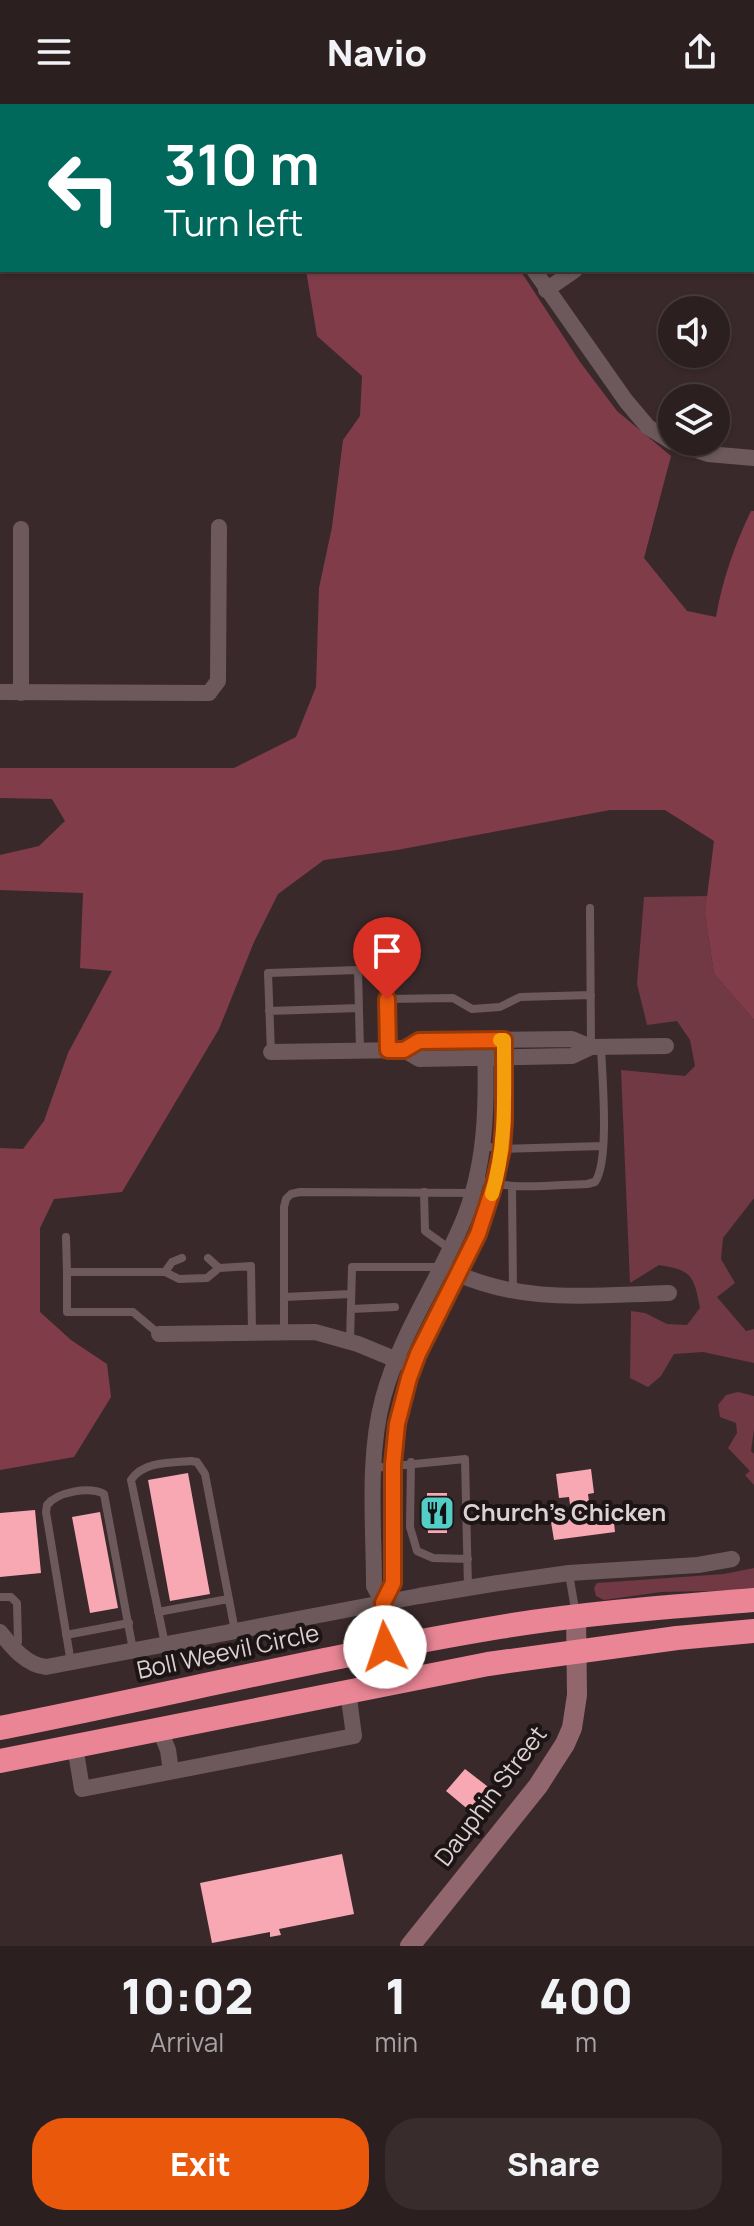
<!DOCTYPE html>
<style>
:root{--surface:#2c1f20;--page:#382c2d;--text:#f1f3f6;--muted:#a6a2a5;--line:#483d3e;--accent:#ea580c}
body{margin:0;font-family:Manrope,sans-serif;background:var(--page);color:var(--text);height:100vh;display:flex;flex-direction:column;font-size:30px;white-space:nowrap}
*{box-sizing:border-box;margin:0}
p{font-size:26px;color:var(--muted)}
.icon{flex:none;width:44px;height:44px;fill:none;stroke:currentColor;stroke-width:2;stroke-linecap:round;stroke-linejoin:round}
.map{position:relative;height:1842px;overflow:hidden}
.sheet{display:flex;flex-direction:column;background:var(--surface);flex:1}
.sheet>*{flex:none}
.top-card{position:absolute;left:0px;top:0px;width:754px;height:168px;box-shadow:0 2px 6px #0004,0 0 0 2px var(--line);background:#00695c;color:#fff;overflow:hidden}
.controls{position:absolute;left:658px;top:192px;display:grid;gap:16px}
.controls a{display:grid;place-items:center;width:72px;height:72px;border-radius:50%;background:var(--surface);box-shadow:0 2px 6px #0004,0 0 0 2px var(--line);font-size:40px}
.pin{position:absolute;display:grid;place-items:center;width:68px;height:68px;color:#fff;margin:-82px -34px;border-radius:50% 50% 50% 0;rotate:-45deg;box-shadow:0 0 8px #0007}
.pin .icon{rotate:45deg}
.me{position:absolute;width:88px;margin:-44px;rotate:356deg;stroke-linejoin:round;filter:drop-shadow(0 0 6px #0008)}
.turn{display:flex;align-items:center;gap:28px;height:168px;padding:0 32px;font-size:36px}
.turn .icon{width:104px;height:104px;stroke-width:2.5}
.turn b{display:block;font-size:56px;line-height:68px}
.eta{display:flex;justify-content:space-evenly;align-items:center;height:136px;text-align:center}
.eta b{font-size:48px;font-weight:800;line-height:56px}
.action{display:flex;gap:16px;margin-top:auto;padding:16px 32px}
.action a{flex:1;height:92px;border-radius:32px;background:var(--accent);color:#fff;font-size:32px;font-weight:800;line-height:92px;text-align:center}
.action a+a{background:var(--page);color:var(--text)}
header{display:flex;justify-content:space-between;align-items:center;height:104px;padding:0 32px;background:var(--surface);font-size:36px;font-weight:800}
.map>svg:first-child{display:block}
</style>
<header><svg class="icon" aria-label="menu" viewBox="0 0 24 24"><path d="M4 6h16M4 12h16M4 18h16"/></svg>Navio<svg class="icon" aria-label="share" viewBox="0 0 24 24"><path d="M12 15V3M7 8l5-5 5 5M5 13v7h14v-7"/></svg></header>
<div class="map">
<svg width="754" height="1842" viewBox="0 0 754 1842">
<rect width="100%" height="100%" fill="#3a292b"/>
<path fill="#703943" d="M 708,792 L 705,809 L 714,870 L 754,916 L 754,1094 L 723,1134 L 721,1155 L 735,1179 L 717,1193 L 746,1227 L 754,1225 L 754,1259 L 703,1248 L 674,1250 L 661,1272 L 648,1283 L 630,1274 L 631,1207 L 645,1209 L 667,1220 L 687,1221 L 700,1204 C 694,1172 692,1166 659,1161 L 630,1179 L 621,966 L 685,972 L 695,962 L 690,936 L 677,917 L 647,921 L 637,880 L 644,793 Z
M 738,1288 L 754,1292 L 754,1325 L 751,1347 L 754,1350 L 754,1381 L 745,1371 L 750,1367 L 728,1344 L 737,1329 L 736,1319 L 720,1313 L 718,1301 L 726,1291 Z
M 754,1464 L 754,1486 L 661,1488 L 604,1496 L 596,1492 L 594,1484 L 597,1479 L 724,1470 Z"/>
<path fill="#803d49" d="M 306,166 L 520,166 L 580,258 L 617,307 L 671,352 L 644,454 L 687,507 L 716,513 C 722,477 735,440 751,407 L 754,407 L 754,916 L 714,870 L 705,809 L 714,737 L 665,706 L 610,706 L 397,746 L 324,756 L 278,790 L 254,838 L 219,925 L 122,1088 L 54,1095 L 40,1124 L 40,1208 L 71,1236 L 107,1260 L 111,1293 L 74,1353 L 0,1366 L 0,1044 L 23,1045 L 44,1017 L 68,949 L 112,867 L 80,864 L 83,789 L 0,786 L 0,751 L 39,742 L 65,717 L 52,695 L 0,694 L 0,664 L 234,664 L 296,633 L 316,583 L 319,484 L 332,423 L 343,336 L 360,312 L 362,272 L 317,232 Z"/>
<path fill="#f7a8b3" d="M 591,1365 L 594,1389 L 588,1390 L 591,1413 L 613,1410 L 615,1428 L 554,1436 L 551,1418 L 572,1415 L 569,1393 L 559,1394 L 556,1370 Z
M 188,1369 L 210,1490 L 170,1497 L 148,1376 Z
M 427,1389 L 447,1389 L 447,1429 L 428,1429 Z
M 35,1406 L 41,1469 L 0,1473 L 0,1409 Z
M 100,1408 L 118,1504 L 90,1509 L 72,1413 Z
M 465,1665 L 496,1689 L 476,1712 L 446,1687 Z
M 342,1750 L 354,1810 L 279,1825 L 281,1831 L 270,1833 L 270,1828 L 212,1839 L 200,1779 Z"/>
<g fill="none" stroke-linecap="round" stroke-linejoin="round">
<path stroke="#6d595c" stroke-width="8" d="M 590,804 L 591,942
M 386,821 L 388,946
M 387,895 L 453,894 L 472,905 L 500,903 L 520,893 L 591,891
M 269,907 L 359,904
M 271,948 L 268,869 L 358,866 L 360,947
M 484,1042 L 502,1045 L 602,1042
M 477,1075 C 512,1087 551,1081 587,1080 L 595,1078 C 610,1057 602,971 601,943
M 512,1082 L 513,1188
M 424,1088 L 425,1127 L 450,1145
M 66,1133 L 67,1168
M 208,1154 L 219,1164
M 165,1168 L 172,1158 L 182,1154
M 284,1193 L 351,1190
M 351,1205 L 395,1203
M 284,1227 L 284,1103 L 286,1095 L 291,1090 L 300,1088 L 473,1089
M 159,1230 L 133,1208 L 67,1208 L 67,1168 L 165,1168 L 179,1175 L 207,1174 L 219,1164 L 251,1162 L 252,1228
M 350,1238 L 352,1163 L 440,1163
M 411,1358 L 410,1423 L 417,1447 L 433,1454 L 468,1455
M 374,1364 L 465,1355 L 468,1483
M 569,1470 L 576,1511
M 0,1493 L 11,1493 L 17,1499 L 18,1538 L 13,1543
M 158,1508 L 228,1495
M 66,1531 L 129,1519
M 165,1540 L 131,1376 C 143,1357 171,1359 191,1357 L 197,1358 L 205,1370 L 235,1527
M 71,1559 L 46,1408 L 47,1401 C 57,1388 89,1382 104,1390 L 133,1546"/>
<path stroke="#6d595c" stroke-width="16" d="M 486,2 L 486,0
M 752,80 L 754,80
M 534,166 L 626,297 L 648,323 L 672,338
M 546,186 L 575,166
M 672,338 L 708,350 L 754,354
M 21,425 L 21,589
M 0,588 L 209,589 L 218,577 L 219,423
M 404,946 L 419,937 L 572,935 L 591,943 L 666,942
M 271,948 L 404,946 L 419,955 L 572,952 L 591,943
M 451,1167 C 524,1201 591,1191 669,1189
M 159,1230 L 315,1228 L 358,1240 L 404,1259
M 383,1499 L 393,1479 L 393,1360 L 401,1301 L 418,1250 L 478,1130 L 494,1081 L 502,1045 L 504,1017 L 504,936
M 0,1528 C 12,1543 26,1561 46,1563 L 419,1492 L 498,1479 L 569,1469 L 698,1461 L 732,1455
M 391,1578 L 383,1499 L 374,1482 C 374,1421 367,1354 383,1294 C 400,1232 436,1180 461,1122 C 487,1062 487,1000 485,936
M 159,1624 L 168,1646 L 171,1667
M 75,1642 L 82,1685 L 354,1632 L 348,1587"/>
<path stroke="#92666d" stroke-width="20" d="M 410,1842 L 538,1682 L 565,1640 L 572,1624 L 577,1591 L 576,1511"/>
<path stroke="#e98595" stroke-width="24" d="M 0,1624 C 167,1591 332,1551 500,1523 C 584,1509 669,1503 754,1496
M 0,1657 L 488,1560 L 677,1534 L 754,1527"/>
</g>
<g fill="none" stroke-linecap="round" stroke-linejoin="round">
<defs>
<path id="route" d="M 385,1543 L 383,1499 L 393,1479 L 393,1360 L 397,1320 L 409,1274 L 418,1250 L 478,1130 L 494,1081 L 502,1045 L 504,1017 L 504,936 L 419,937 L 404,946 L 388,946 L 387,895"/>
</defs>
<use href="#route" stroke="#983908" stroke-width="20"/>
<use href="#route" stroke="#ea580c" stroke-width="14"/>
<path stroke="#f59e0b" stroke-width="14" d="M 492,1090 C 507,1040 504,988 504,936 L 500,936"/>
</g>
<defs>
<symbol id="restaurant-square" viewBox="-11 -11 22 22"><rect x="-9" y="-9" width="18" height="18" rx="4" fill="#54cdc7" stroke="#1c1415"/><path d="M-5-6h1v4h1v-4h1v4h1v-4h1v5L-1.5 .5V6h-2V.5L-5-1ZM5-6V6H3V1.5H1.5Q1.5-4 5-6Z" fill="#111"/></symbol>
</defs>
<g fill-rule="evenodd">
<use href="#restaurant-square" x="417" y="1389" width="40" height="40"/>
</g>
<g text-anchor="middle" stroke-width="8" stroke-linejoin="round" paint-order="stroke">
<g font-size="24" font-weight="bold" fill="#dcd1d2" stroke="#1c1415" text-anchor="start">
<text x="463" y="1417">Church's Chicken</text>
</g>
<g font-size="24" fill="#dcd1d2" stroke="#1c1415">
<text transform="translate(228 1548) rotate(-12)" y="8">Boll Weevil Circle</text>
<text transform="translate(491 1692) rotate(-53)" y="8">Dauphin Street</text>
</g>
</g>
</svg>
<div class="controls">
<a><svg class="icon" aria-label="sound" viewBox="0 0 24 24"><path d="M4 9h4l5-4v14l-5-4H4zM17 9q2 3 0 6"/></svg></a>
<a><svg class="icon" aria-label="layers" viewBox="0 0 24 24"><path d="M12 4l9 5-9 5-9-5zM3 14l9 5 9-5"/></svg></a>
</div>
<div class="pin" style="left:387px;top:895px;background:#d93025"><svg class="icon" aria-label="arrive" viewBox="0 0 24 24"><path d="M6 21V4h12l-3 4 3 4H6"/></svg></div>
<svg class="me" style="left:385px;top:1543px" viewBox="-20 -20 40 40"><circle r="19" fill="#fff"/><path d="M0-13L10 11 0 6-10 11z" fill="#ea580c"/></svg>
<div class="top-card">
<div class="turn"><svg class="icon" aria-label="left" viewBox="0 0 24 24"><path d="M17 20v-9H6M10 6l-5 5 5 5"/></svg><div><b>310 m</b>Turn left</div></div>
</div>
</div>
<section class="sheet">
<div class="eta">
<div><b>10:02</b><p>Arrival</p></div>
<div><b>1</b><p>min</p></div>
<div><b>400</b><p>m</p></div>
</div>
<div class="action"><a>Exit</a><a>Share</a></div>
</section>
